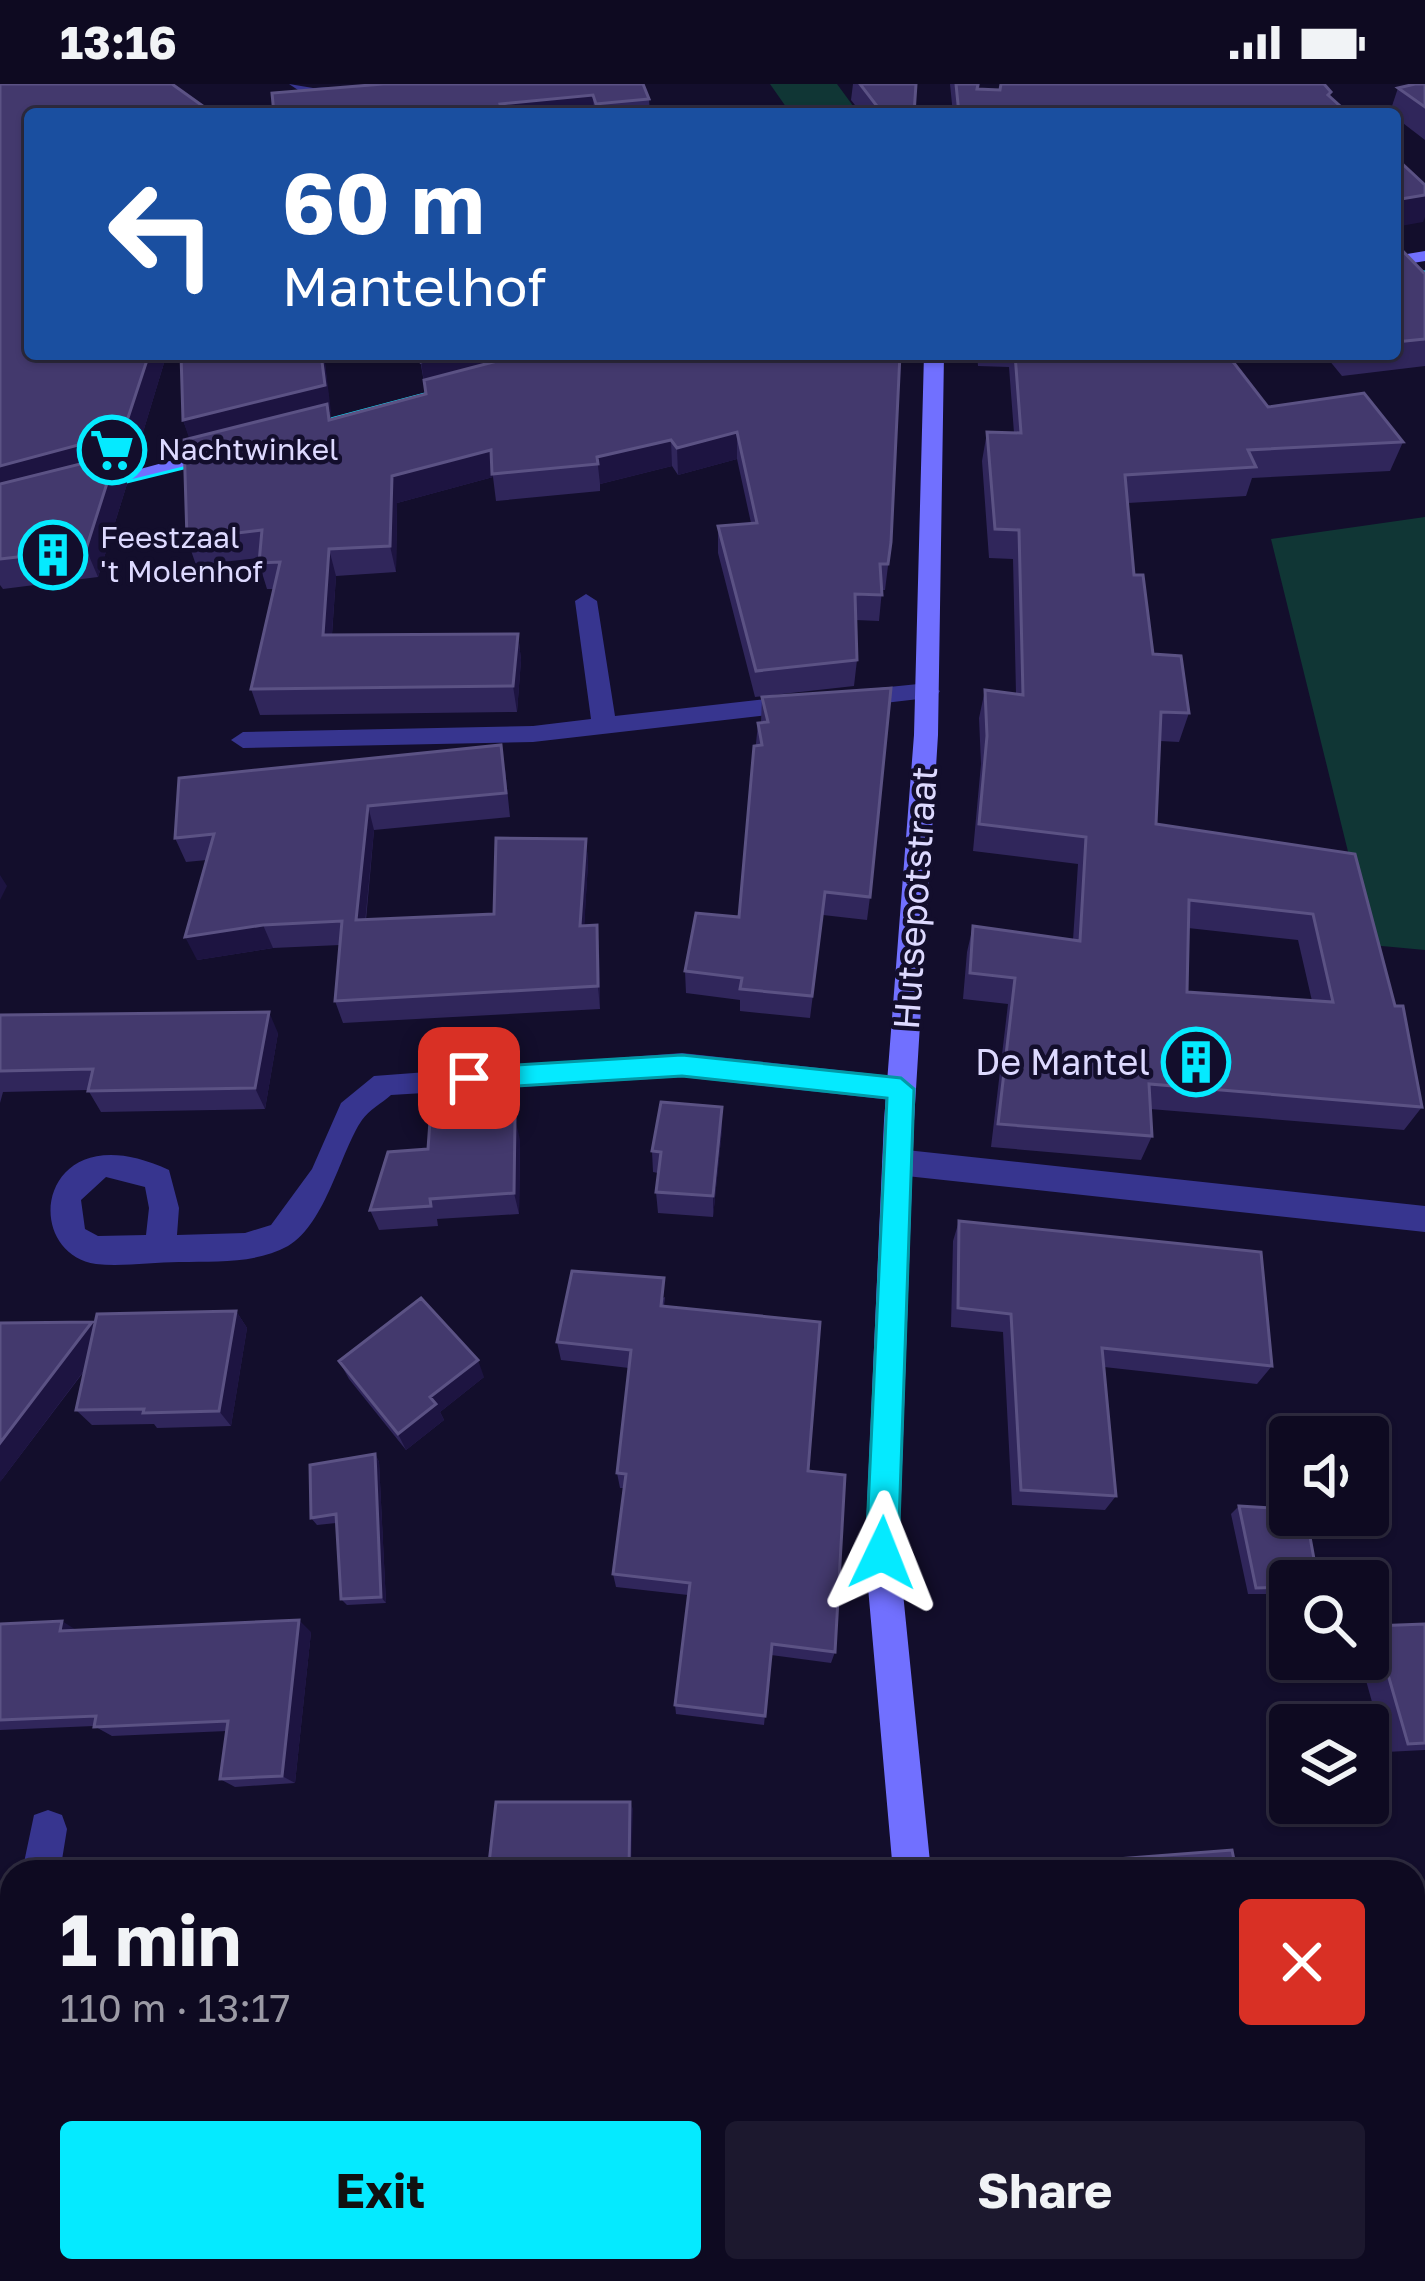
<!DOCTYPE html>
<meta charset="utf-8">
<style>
:root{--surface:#0e0a21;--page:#1c182e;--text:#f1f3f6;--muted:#9b9aa5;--line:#2e2b3f;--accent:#05eaff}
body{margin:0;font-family:"Golos Text",sans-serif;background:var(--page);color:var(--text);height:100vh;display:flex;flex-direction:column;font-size:45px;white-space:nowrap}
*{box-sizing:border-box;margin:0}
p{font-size:39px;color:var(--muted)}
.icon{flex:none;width:66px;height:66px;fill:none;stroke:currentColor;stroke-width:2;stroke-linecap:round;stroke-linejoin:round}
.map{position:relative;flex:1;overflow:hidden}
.panel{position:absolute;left:0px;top:1776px;width:1425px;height:423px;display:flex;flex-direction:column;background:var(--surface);border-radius:36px 36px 0 0;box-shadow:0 3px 9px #0004,0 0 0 3px var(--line)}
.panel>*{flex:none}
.banner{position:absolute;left:24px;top:24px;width:1377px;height:252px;border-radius:12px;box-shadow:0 3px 9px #0004,0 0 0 3px var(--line);background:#1a4fa0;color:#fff;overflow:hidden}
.buttons{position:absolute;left:1269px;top:1332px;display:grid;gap:24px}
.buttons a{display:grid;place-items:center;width:120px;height:120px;border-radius:12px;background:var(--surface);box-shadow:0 3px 9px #0004,0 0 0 3px var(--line);font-size:60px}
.pin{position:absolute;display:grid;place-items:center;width:102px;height:102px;color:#fff;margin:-51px;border-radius:24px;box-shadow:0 6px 18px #0006}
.me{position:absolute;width:132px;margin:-66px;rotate:2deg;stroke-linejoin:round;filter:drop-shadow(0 0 9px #0008)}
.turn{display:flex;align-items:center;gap:42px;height:252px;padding:0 60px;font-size:54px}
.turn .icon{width:156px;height:156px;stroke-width:2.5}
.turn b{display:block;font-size:84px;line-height:102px}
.round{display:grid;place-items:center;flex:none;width:126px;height:126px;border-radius:12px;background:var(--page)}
.head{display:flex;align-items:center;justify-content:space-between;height:204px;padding:0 60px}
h1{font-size:72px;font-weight:700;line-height:90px}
.cta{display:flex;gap:24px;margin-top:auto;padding:24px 60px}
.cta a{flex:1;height:138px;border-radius:12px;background:var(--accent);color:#111;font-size:48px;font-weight:700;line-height:138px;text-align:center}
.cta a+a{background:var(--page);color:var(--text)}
.status{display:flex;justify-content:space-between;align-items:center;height:84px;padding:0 60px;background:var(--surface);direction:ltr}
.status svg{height:33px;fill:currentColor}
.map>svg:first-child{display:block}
</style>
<div class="status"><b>13:16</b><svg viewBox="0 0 49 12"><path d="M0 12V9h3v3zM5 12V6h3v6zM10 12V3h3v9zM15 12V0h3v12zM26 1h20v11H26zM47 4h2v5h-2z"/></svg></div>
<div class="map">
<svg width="1425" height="2197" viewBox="0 0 1425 2197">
<rect width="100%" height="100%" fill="#130e2c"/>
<path fill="#103635" d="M 770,0 L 837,0 L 859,30 L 791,30 Z
M 1425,433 L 1425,866 L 1371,861 L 1271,455 Z"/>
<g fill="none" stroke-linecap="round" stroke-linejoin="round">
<path fill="#37358f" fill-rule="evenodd" d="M 586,510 L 597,517 L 615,632 L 802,611 L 814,619 L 802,627 L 533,658 L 243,664 L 231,656 L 243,648 L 533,642 L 591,635 L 575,517 Z
M 928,599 L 940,607 L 936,613 L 850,623 L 838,615 L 850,607 Z"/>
<path fill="#37358f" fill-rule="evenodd" d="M 289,0 L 313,4 L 422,0 L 414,5 L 310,14 Z
M 682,969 L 901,993 L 911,997 L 915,1005 L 911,1013 L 901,1017 L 682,993 L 391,1011 C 382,1019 369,1026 362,1036 C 341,1066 326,1140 288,1162 C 255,1180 216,1177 179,1178 C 153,1178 122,1183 96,1180 C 18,1168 39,1025 169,1086 L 179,1124 L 177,1151 L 245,1149 L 271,1141 L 312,1085 L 341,1019 L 374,992 ZM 106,1093 L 145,1103 L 149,1124 L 146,1151 L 98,1152 L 85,1145 L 81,1116 Z
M 897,1065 L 1425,1122 L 1425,1148 L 897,1091 L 886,1087 L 882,1078 L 886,1069 Z
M 48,1726 L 62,1731 L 67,1745 L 60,1788 L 22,1788 L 34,1731 Z
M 12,1937 L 12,2045 L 0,2050 L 0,1942 Z
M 1413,2044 L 1425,2049 L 1425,2124 L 1413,2120 Z
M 0,2172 L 12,2177 L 12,2187 L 23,2187 L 27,2197 L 0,2197 Z
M 280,2187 L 356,2187 L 352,2197 L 276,2197 Z"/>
<path fill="#7170ff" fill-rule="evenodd" d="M 1425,167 L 1425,177 L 1395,182 L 1395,172 Z
M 924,270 L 944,270 L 938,651 L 914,1037 L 899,1469 L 931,1788 L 893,1788 L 865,1469 L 884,1037 L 914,651 Z
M 225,362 L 232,364 L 232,372 L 85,409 L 74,403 Z
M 935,2187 L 979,2187 L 981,2197 L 937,2197 Z"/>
<path stroke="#05eaff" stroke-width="3" d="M 1395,186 L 1425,188
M 297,344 L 459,301
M 94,406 L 216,376"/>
</g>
<path fill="#30265b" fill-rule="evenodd" d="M 0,0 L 30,30 L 30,270 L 161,270 L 164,279 L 134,378 L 120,381 L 127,400 L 98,493 L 3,505 L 0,501 Z
M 853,0 L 916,0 L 914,30 L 862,30 L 851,16 Z
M 950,0 L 980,0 L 979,5 L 1328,4 L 1330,13 L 1349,30 L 953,30 Z
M 1425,0 L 1425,56 L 1395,33 L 1395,30 L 1390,28 L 1398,4 Z
M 375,1 L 649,15 L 650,30 L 274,30 Z
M 1395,159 L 1425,191 L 1425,282 L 1342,292 L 1324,270 L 1395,270 Z
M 181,270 L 324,270 L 331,336 L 426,310 L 419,270 L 900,270 L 891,458 L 885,506 L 882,506 L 879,537 L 856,536 L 857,576 L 854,602 L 755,613 L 718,469 L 718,442 L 751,439 L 737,375 L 678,391 L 672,382 L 600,400 L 600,407 L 496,417 L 493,393 L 397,419 L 396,488 L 336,492 L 332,551 L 518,550 L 521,576 L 517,628 L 260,631 L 251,605 L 274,505 L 267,505 L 259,479 L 259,474 L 196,481 L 187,455 L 190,355 L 183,336 Z
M 977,270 L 1232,270 L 1227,271 L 1268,323 L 1403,358 L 1390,387 L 1252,394 L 1246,412 L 1128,419 L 1134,491 L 1153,570 L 1189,629 L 1179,658 L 1160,657 L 1156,740 L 1355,770 L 1422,1023 L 1404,1046 L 1150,1025 L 1152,1052 L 1141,1076 L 991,1063 L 1008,920 L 963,915 L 967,868 L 973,842 L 1073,856 L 1078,780 L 973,767 L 981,680 L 979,634 L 985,606 L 1016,610 L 1013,475 L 989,474 L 982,377 L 987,348 L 1014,349 L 1009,283 L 978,282 ZM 1188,844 L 1298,856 L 1312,917 L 1187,908 Z
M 762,613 L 870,813 L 867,836 L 823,831 L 810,934 L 740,927 L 740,916 L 686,909 L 685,887 L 739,833 L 758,639 L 761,638 Z
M 505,685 L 510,733 L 374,746 L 366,836 L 494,830 L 586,755 L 588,779 L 584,842 L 599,864 L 600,925 L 343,939 L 335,917 L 340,861 L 273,864 L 197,876 L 207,776 L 186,778 L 175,754 Z
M 0,931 L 278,949 L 265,1025 L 101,1028 L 88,1006 L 3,1008 L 0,1019 Z
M 722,1045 L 713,1133 L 658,1129 L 656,1108 L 658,1089 L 653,1088 L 652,1067 Z
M 520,1056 L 519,1130 L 437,1135 L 438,1142 L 379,1146 L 370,1126 Z
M 959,1137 L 1272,1282 L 1257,1300 L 1104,1283 L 1116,1412 L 1105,1426 L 1012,1421 L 1003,1248 L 951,1243 L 953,1157 Z
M 665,1213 L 664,1222 L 808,1387 L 835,1568 L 831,1579 L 771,1571 L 764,1641 L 676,1630 L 675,1621 L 688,1511 L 616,1503 L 613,1490 L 624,1404 L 620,1404 L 617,1389 L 629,1284 L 561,1276 L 557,1258 Z
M 236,1227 L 247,1244 L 231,1342 L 157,1344 L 154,1340 L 92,1341 L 76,1326 L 85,1286 L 0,1398 L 92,1238 L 94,1242 Z
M 339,1277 L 484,1293 L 440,1328 L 444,1336 L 406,1366 L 349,1295 Z
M 375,1370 L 379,1378 L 386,1519 L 347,1521 L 341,1515 L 336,1439 L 317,1441 L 311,1434 Z
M 1239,1422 L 1290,1497 L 1290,1510 L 1248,1510 L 1231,1430 Z
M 0,1540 L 77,1546 L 311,1548 L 295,1699 L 235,1703 L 220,1695 L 227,1647 L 112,1652 L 94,1642 L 0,1646 Z
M 1425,1540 L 1425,1666 L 1386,1668 L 1360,1575 L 1368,1575 L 1368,1545 L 1374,1542 Z
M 1050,1780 L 1269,1788 L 1040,1788 L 1039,1784 Z
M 1037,2187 L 1222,2187 L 1225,2197 L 1040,2197 Z"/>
<path fill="#1d1441" d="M 593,11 L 594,30 L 501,30 L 500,20 Z
M 1425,111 L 1425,133 L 1423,138 L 1395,143 L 1395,116 Z
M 149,270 L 161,270 L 164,279 L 134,378 L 120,381 L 127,400 L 98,493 L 86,465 L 0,415 L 0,382 Z
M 321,270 L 324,270 L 331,328 L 329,328 L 333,347 L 192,363 L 183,336 Z
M 451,270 L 561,270 L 425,304 L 421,278 Z
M 737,348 L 737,375 L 678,391 L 677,364 Z
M 671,356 L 672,382 L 600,400 L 597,373 Z
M 491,366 L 493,393 L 397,419 L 396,488 L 390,462 L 392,392 Z
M 329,465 L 336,492 L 330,577 L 323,551 Z
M 518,550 L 521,576 L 517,628 L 513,602 Z
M 368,722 L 374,746 L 363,859 L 356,836 Z
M 586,755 L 588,779 L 583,865 L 580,842 Z
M 0,791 L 7,802 L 0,816 Z
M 263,841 L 273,864 L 197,876 L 185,853 Z
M 597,841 L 599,864 L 600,925 L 598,902 Z
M 269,928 L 278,949 L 265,1025 L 255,1004 Z
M 722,1023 L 722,1045 L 713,1133 L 713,1112 Z
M 515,1034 L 520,1056 L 519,1130 L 514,1109 Z
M 236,1227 L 247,1244 L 231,1342 L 219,1327 Z
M 92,1238 L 107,1256 L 0,1398 L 0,1359 Z
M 478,1276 L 484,1293 L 440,1328 L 444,1336 L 406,1366 L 398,1350 L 430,1313 Z
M 375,1370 L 379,1378 L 386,1519 L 381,1513 Z
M 299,1536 L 311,1548 L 295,1699 L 282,1692 Z
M 62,1537 L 81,1549 L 60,1547 Z
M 630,1718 L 633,1725 L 631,1788 L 629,1788 Z"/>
<path fill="#43396d" stroke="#5b5284" stroke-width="3" fill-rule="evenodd" d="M 0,0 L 172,0 L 214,30 L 30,30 L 30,270 L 149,270 L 123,349 L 0,382 Z
M 383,0 L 643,0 L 649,15 L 596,20 L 593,11 L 500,20 L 503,30 L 274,30 L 272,9 Z
M 860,0 L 916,0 L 914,30 L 883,30 Z
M 956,0 L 978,0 L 977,5 L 1000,6 L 1001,0 L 1324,0 L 1331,8 L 1328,11 L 1349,30 L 959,30 Z
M 1415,0 L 1425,0 L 1425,23 L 1398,4 Z
M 1395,73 L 1425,101 L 1425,111 L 1395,116 Z
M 1395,159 L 1425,190 L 1425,255 L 1395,258 Z
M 181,270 L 321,270 L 325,301 L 183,336 Z
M 419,270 L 451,270 L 421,278 Z
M 524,270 L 900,270 L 891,458 L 888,480 L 880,480 L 882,511 L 855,510 L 857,576 L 756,587 L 718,442 L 757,439 L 737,348 L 677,364 L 671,356 L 597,373 L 598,380 L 492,390 L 491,366 L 392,392 L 390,462 L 329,465 L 323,551 L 518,550 L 513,602 L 251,605 L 280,478 L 259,479 L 262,446 L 187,455 L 184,356 L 327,320 L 329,336 L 426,310 L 424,296 Z
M 1015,270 L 1227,270 L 1268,323 L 1364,309 L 1403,358 L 1248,366 L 1256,383 L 1125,391 L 1134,491 L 1143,491 L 1153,570 L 1181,572 L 1189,629 L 1161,628 L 1156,740 L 1355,770 L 1395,922 L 1403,922 L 1422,1023 L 1149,1000 L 1152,1052 L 998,1040 L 1015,894 L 970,889 L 973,842 L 1080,857 L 1086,753 L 979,740 L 987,652 L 985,606 L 1023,611 L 1019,446 L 995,445 L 987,348 L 1021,349 ZM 1189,816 L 1313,830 L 1333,918 L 1187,908 Z
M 116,371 L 86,465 L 0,475 L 0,400 Z
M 891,604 L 870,813 L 825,808 L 812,912 L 740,905 L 742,894 L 685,887 L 696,829 L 739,833 L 754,662 L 762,661 L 758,639 L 768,638 L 762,613 Z
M 501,661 L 506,709 L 368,722 L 356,836 L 494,830 L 496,754 L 586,755 L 580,842 L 597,841 L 598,902 L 335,917 L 342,837 L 263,841 L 185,853 L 214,750 L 175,754 L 179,694 Z
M 269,928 L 255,1004 L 88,1007 L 93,985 L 0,987 L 0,931 Z
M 661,1018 L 722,1023 L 713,1112 L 656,1108 L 661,1068 L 652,1067 Z
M 515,1034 L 514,1109 L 430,1115 L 431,1122 L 370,1126 L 388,1068 L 428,1065 L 430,1037 Z
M 959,1137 L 1261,1168 L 1272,1282 L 1102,1264 L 1116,1412 L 1021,1406 L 1011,1230 L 958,1224 Z
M 572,1187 L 664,1194 L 661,1222 L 820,1238 L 808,1387 L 845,1391 L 835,1568 L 772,1560 L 765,1632 L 675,1621 L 690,1499 L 613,1490 L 626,1390 L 617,1389 L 631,1266 L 557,1258 Z
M 421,1214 L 478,1276 L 430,1313 L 436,1320 L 398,1350 L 339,1277 Z
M 236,1227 L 219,1327 L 143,1329 L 144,1325 L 76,1326 L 97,1230 Z
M 92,1238 L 0,1359 L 0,1239 Z
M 375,1370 L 381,1513 L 341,1515 L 336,1430 L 311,1434 L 310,1381 Z
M 1239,1422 L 1290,1425 L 1290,1431 L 1306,1431 L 1318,1497 L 1290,1497 L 1290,1503 L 1256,1504 Z
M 299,1536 L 282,1692 L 220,1695 L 228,1637 L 94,1643 L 96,1632 L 0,1636 L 0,1540 L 62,1537 L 60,1547 Z
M 1425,1540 L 1425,1659 L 1408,1660 L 1374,1542 Z
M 496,1718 L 630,1718 L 629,1788 L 488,1788 Z
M 1232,1766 L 1236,1786 L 1269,1786 L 1269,1788 L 1051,1788 L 1050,1780 Z
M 1047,2187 L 1222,2187 L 1225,2197 L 1050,2197 Z"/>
<path fill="#05eaff" stroke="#0398a6" stroke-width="3" d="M 682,971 L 901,994 L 914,1005 L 898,1469 L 893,1481 L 882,1485 L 871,1481 L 866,1469 L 887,1014 L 682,992 L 469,1005 L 456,994 L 469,984 Z"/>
<defs>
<symbol id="supermarket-ring" viewBox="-11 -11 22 22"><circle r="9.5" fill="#130e2c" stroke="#05eaff" stroke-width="1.5"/><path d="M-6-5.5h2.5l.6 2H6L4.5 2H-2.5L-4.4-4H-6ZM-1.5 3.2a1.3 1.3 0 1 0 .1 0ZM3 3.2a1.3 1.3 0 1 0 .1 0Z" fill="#05eaff"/></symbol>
<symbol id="building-ring" viewBox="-11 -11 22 22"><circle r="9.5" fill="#130e2c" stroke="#05eaff" stroke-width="1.5"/><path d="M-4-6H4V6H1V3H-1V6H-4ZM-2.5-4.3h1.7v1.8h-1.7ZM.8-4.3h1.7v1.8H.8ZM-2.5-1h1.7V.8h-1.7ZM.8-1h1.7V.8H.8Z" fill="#05eaff"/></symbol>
</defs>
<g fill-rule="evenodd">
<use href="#supermarket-ring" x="74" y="328" width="76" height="76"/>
<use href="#building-ring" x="15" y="433" width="76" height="76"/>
<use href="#building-ring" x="1158" y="940" width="76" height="76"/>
</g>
<g text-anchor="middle" stroke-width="9" stroke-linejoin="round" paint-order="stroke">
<g font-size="30" fill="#ddd9ff" stroke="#130e2c" text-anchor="start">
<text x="158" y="376">Nachtwinkel</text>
<text x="100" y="464">Feestzaal<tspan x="100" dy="34">'t Molenhof</tspan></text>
</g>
<g font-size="36" fill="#ddd9ff" stroke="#130e2c">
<text transform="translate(915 814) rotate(-86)" y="13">Hutsepotstraat</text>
</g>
<g font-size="36" fill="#ddd9ff" stroke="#130e2c" text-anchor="end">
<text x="1150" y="991">De Mantel</text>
</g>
</g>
</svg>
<div class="buttons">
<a><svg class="icon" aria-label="sound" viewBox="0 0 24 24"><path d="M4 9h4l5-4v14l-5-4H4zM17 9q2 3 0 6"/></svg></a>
<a><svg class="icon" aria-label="search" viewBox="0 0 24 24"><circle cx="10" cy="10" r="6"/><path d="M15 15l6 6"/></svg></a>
<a><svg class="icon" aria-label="layers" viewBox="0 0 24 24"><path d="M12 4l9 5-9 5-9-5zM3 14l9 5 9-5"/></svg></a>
</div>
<div class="pin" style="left:469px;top:994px;background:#d93025"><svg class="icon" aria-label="arrive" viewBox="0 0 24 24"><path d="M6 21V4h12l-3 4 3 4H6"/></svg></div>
<svg class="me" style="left:882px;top:1469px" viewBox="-20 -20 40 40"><path d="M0-17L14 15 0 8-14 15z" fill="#05eaff" stroke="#fff" stroke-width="4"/></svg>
<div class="banner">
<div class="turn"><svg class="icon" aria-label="left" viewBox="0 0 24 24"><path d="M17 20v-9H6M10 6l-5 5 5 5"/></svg><div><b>60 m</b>Mantelhof</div></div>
</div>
<section class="panel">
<div class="head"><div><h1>1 min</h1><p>110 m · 13:17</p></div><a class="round" style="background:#d93025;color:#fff"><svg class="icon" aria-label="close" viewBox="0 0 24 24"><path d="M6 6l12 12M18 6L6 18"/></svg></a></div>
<div class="cta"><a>Exit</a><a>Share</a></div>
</section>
</div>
